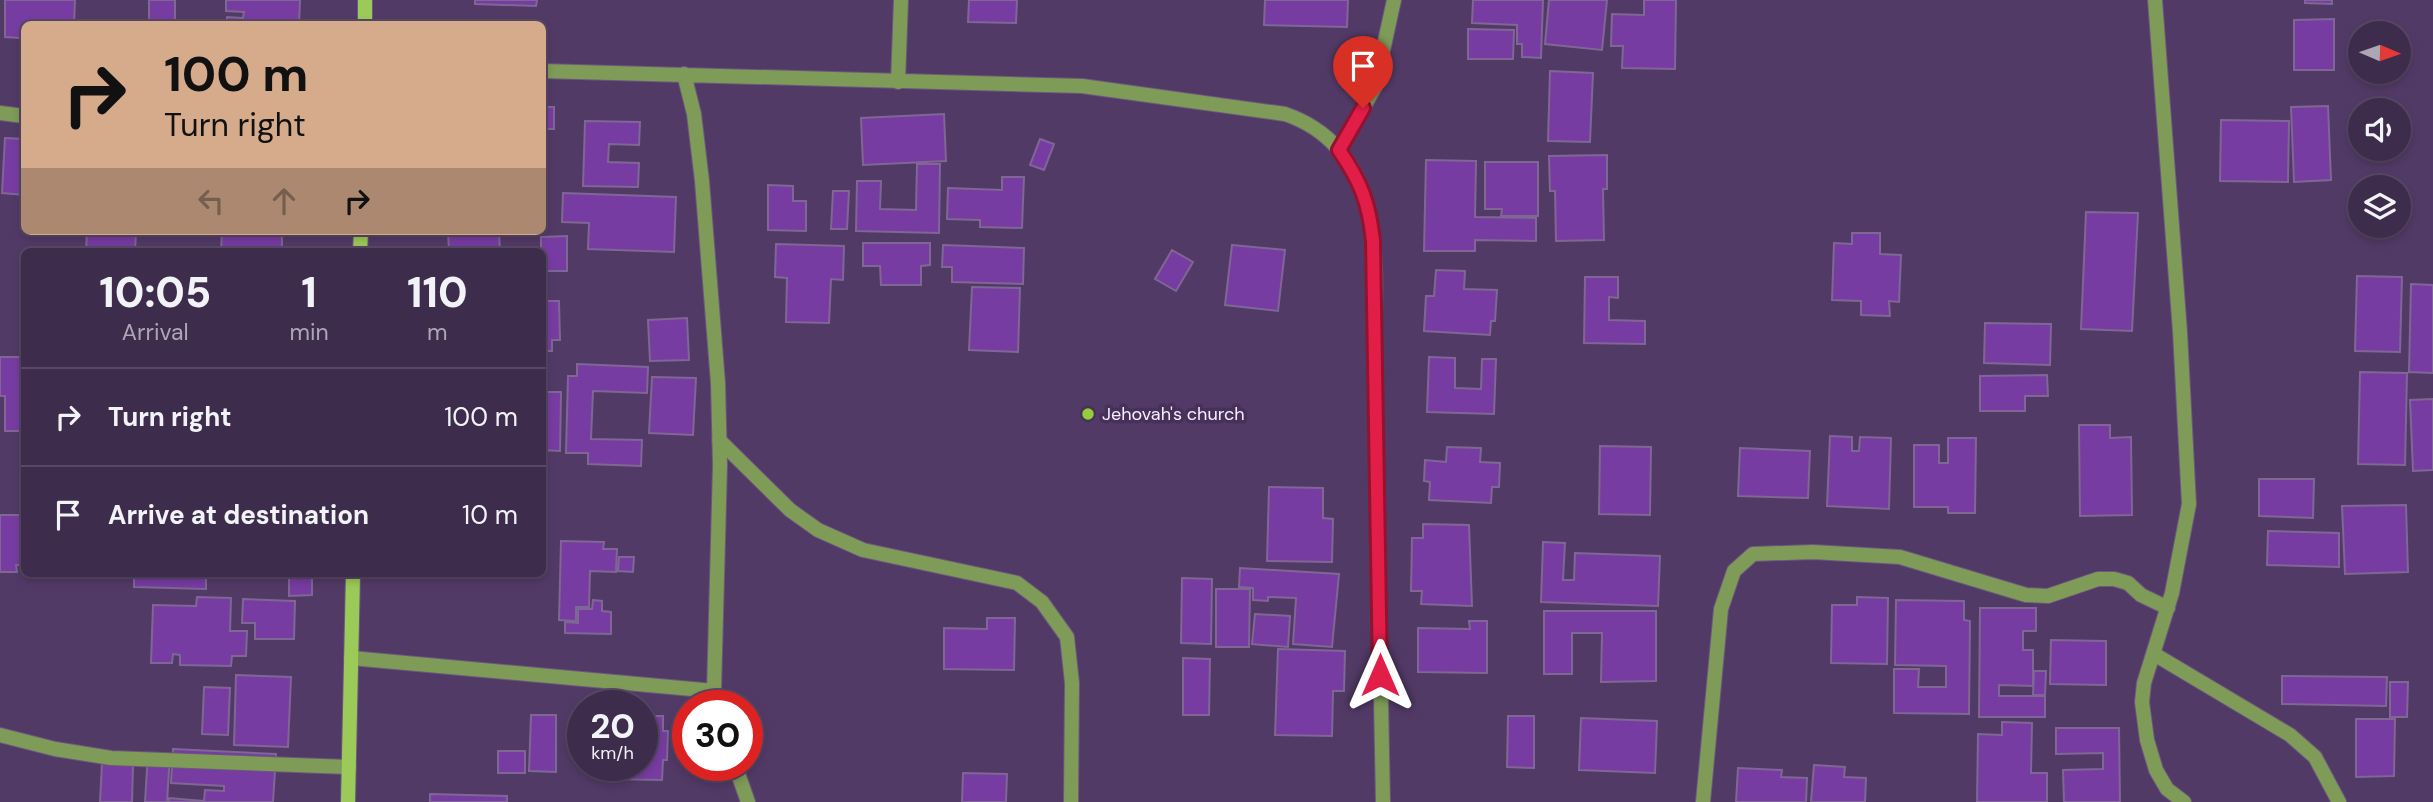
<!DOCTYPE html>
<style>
:root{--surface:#3e2c4c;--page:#453453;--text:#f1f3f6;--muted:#ada7b5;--line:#574864}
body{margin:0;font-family:"DM Sans",sans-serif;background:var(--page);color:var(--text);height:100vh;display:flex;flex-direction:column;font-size:26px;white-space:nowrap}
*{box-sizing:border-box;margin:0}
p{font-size:23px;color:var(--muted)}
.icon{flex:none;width:38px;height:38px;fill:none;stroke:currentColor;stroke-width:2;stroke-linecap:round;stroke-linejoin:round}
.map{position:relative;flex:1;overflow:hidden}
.drawer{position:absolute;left:21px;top:248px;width:525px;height:329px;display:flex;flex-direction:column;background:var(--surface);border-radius:10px;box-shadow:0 4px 10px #0003,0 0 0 2px var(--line)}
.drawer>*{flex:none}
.guide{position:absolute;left:21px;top:21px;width:525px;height:214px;border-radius:10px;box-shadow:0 4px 10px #0003,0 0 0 2px var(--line);background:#d6ab8b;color:#111;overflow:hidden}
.needle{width:46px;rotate:92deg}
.controls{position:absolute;left:2348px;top:21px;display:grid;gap:14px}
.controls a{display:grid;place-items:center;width:63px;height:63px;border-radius:50%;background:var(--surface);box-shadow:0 4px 10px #0003,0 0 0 2px var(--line);font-size:35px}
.speed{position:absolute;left:567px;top:690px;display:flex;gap:14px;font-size:35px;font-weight:700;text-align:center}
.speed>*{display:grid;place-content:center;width:91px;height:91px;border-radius:50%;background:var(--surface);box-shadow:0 4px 10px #0003,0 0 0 2px var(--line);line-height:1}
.speed small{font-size:18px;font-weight:400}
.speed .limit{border:10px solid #d22;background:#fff;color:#111}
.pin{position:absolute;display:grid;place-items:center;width:60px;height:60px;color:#fff;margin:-72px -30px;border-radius:50% 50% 50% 0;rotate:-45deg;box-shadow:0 0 7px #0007}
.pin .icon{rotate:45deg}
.me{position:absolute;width:77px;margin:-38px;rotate:0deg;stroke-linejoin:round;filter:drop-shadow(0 0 5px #0008)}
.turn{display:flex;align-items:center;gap:24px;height:147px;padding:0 28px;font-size:32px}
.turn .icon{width:91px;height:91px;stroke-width:2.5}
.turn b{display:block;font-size:49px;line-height:60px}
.lanes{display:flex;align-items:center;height:66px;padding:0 28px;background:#0003;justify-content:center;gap:35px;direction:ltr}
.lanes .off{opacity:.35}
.eta{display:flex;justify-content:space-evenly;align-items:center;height:119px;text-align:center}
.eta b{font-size:42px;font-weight:800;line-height:49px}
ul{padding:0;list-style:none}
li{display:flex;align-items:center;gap:21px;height:98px;padding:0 28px;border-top:2px solid var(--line)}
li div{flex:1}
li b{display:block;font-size:26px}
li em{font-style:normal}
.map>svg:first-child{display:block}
</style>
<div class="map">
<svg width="2433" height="802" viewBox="0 0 2433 802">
<rect width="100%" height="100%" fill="#523a66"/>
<path fill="#773ca2" stroke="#7f6695" stroke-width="2" d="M 5,0 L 75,0 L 74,24 L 24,24 L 24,32 L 20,31 L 20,38 L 5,37 Z
M 149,0 L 175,0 L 175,24 L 149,24 Z
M 226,0 L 300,0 L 299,24 L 226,24 L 227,17 L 243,18 L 244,12 L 226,11 Z
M 475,0 L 537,0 L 536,6 L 475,4 Z
M 969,0 L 1017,0 L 1016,23 L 968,22 Z
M 1265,0 L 1348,0 L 1347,27 L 1264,25 Z
M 1473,0 L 1543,0 L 1541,58 L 1522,57 L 1522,44 L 1517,44 L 1517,25 L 1472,23 Z
M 1549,0 L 1607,0 L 1602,50 L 1545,44 Z
M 1644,0 L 1676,0 L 1675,69 L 1622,68 L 1623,46 L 1611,46 L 1612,14 L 1644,15 Z
M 2305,0 L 2332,0 L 2332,4 L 2305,3 Z
M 2334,19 L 2334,70 L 2294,70 L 2294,20 Z
M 1468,29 L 1514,30 L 1513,59 L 1468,59 Z
M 1550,71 L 1593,73 L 1590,142 L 1548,141 Z
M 2328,106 L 2331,180 L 2294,182 L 2291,107 Z
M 542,107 L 554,107 L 554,129 L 542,129 Z
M 944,114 L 946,161 L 863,165 L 861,118 Z
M 2221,120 L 2289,121 L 2288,182 L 2220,181 Z
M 585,121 L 640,122 L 639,145 L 609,144 L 608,162 L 639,163 L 638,187 L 583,186 Z
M 5,138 L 24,139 L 24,195 L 2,193 Z
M 1040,139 L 1054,144 L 1044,170 L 1030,165 Z
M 1607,155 L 1607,189 L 1603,189 L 1604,240 L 1556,241 L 1555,191 L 1550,191 L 1549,156 Z
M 1426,160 L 1476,161 L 1475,217 L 1536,218 L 1536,241 L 1475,240 L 1475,251 L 1424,251 Z
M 1485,162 L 1538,162 L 1538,216 L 1501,216 L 1502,209 L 1485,209 Z
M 917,164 L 940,164 L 939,233 L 856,231 L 857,181 L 881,181 L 880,209 L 916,210 Z
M 1002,177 L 1024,177 L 1022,228 L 980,227 L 980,220 L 947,219 L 948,188 L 1002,190 Z
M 768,185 L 793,186 L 793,201 L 806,201 L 806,231 L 768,230 Z
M 833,191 L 849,191 L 847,229 L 831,229 Z
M 563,193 L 676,197 L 674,252 L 588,249 L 589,223 L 562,222 Z
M 2086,212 L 2138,213 L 2132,331 L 2081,329 Z
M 87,231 L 136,231 L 135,252 L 86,252 Z
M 222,231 L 282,231 L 282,252 L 221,252 Z
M 448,231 L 499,231 L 500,252 L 449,252 Z
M 1852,233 L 1880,233 L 1880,254 L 1901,255 L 1899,302 L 1889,301 L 1890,316 L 1861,315 L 1861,301 L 1832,300 L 1834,243 L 1852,244 Z
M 567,236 L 567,271 L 542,271 L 542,252 L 505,252 L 541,251 L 541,237 Z
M 863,243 L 930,243 L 930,265 L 921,266 L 921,285 L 881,285 L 880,266 L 863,266 Z
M 776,244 L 844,246 L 843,280 L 831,279 L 829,323 L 786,322 L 787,278 L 775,277 Z
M 943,245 L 1024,248 L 1023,284 L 952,282 L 952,267 L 942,267 Z
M 1232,245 L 1285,250 L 1278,311 L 1225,305 Z
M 1172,250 L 1193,262 L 1176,291 L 1155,279 Z
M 1436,270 L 1465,271 L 1464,289 L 1497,290 L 1495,321 L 1491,321 L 1490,335 L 1424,331 L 1426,296 L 1434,296 Z
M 2357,276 L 2402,277 L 2400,352 L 2355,351 Z
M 1585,277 L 1618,277 L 1618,298 L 1609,297 L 1609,320 L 1645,321 L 1645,344 L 1584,343 Z
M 2411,284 L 2433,285 L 2433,373 L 2409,372 Z
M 972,287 L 1020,288 L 1018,352 L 969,350 Z
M 542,301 L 559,301 L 560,340 L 552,340 L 552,351 L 542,351 Z
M 687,318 L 689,360 L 650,361 L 648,320 Z
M 1985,323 L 2051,324 L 2050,365 L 1984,363 Z
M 0,357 L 24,357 L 24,431 L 5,431 L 5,396 L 0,396 Z
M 1429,357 L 1455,358 L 1455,388 L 1481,389 L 1482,359 L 1496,359 L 1494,414 L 1427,412 Z
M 577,364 L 648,367 L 647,393 L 593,391 L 591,439 L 642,440 L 641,466 L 588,464 L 588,453 L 566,453 L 568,376 L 577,376 Z
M 2360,372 L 2407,373 L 2405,465 L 2358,464 Z
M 2047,375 L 2048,396 L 2025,396 L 2025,411 L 1980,411 L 1980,376 Z
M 652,377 L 696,378 L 693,435 L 649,433 Z
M 542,392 L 561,392 L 560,451 L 542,450 Z
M 2433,399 L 2433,470 L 2413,471 L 2410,400 Z
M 2079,425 L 2110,425 L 2110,438 L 2131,437 L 2132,515 L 2080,516 Z
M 1830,436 L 1852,437 L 1852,451 L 1859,451 L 1860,437 L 1891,438 L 1889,509 L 1827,506 Z
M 1948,438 L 1976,438 L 1975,513 L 1948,513 L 1948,507 L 1914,507 L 1914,445 L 1939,445 L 1939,463 L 1948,463 Z
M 1600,446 L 1651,447 L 1650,515 L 1599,514 Z
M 1447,447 L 1481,448 L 1480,462 L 1500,463 L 1499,487 L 1492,487 L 1491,503 L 1429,500 L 1430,482 L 1424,481 L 1425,460 L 1446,462 Z
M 1740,448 L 1810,451 L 1808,498 L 1738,496 Z
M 2259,479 L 2314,479 L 2313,518 L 2259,516 Z
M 1269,487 L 1323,488 L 1323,518 L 1333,519 L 1332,562 L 1267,561 Z
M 2406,505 L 2408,572 L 2345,574 L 2342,506 Z
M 0,515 L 24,515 L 24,565 L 16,565 L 17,572 L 0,572 Z
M 1423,524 L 1469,525 L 1472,606 L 1421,604 L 1422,591 L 1411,591 L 1412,538 L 1423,538 Z
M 2268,531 L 2339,533 L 2339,567 L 2267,565 Z
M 561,541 L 604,542 L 603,549 L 617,549 L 616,572 L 590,571 L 589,607 L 576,607 L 576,621 L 559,620 Z
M 1543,542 L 1565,543 L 1563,580 L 1574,580 L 1575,553 L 1660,556 L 1658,606 L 1541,602 Z
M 619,557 L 634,557 L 633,572 L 618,571 Z
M 1240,568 L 1339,574 L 1332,647 L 1293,644 L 1296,598 L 1268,597 L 1268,601 L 1253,600 L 1253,588 L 1239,587 Z
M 134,574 L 206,574 L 206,589 L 134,587 Z
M 289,574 L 312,574 L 312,595 L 289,596 Z
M 1182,578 L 1212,579 L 1211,644 L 1181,643 Z
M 1216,589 L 1250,589 L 1249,647 L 1216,647 Z
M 197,597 L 231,598 L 230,631 L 247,631 L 246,656 L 232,656 L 231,666 L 180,665 L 180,655 L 173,654 L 172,663 L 151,663 L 153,605 L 196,606 Z
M 1857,597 L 1888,598 L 1887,664 L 1831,663 L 1832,605 L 1857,605 Z
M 243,599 L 295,601 L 294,639 L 255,639 L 255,623 L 242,623 Z
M 593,600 L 602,601 L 602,611 L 611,612 L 611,634 L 565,633 L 565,622 L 578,623 L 578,609 L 592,609 Z
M 1896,600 L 1964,601 L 1964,620 L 1970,621 L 1969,714 L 1894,713 L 1894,669 L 1919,669 L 1918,687 L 1946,687 L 1946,666 L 1895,665 Z
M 1980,608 L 2036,608 L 2036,631 L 2023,631 L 2023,650 L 2033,650 L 2033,686 L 1999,685 L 1999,696 L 2045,696 L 2045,717 L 1979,717 Z
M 1544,611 L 1656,611 L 1656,681 L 1601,682 L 1602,633 L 1572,633 L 1572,674 L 1544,674 Z
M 1255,614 L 1290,616 L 1288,647 L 1252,644 Z
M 987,618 L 1015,618 L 1014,670 L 944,669 L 944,628 L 987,629 Z
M 1469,621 L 1487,621 L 1487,673 L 1418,672 L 1418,628 L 1470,629 Z
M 2051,640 L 2106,641 L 2106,685 L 2050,684 Z
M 1278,649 L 1345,651 L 1344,691 L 1333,691 L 1332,736 L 1275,735 Z
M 1183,658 L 1210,659 L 1209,715 L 1183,715 Z
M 2034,671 L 2046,671 L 2045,695 L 2033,695 Z
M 236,675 L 291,677 L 288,747 L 234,745 Z
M 2282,676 L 2387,677 L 2386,706 L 2282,704 Z
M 2390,682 L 2408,682 L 2407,717 L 2390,717 Z
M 204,687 L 230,688 L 228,735 L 202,734 Z
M 531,715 L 556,715 L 556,772 L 529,771 Z
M 642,716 L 663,716 L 663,731 L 668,731 L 667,760 L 663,760 L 662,780 L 604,779 L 604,765 L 642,765 Z
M 1508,716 L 1534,716 L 1534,768 L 1507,767 Z
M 1581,718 L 1657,721 L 1655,773 L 1579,770 Z
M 2356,719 L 2395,719 L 2394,776 L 2356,777 Z
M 2002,722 L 2032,723 L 2031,773 L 2047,773 L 2047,802 L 1977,802 L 1978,734 L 2002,735 Z
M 2056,728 L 2119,728 L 2120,802 L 2064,802 L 2063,770 L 2103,769 L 2103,753 L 2056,754 Z
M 173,749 L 276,754 L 273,802 L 169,802 L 169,798 L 204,801 L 205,790 L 224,791 L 224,786 L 171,783 Z
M 498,751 L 525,751 L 525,773 L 498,773 Z
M 148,753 L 170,754 L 167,802 L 145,802 Z
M 102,763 L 133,765 L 132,802 L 100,802 Z
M 1814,765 L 1845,767 L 1844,777 L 1866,778 L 1865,802 L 1811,802 Z
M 1738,768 L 1782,770 L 1781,777 L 1807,778 L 1806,802 L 1736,802 Z
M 963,773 L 1007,774 L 1006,802 L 962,802 Z
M 430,794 L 507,796 L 507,802 L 430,802 Z"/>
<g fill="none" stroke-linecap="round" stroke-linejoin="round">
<defs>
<path id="street" d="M 2155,0 L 2180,332 L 2189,504 L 2172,593 L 2144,683 L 2142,702 L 2147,740 L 2156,770 L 2167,789 L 2184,802
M 542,71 L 1082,86 L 1285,114 C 1384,148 1377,258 1374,344 L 1383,802
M 684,74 L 694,114 L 702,181 L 718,383 L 720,465 L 714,691 L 717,705
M 898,82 L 901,0
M 0,113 L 24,116
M 1339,150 L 1375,87 L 1394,0
M 719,440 L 790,510 L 818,530 L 863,550 L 1017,583 L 1042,602 L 1067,637 L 1072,683 L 1071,802
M 2154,654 L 2290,735 L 2315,757 L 2339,802
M 351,658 L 714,691
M 0,735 L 55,749 L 111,758 L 349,767
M 735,765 L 748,802
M 1703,802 L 1721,609 L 1734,571 L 1753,554 L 1813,552 L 1900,557 L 2026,595 L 2048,596 L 2098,579 L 2114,579 L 2128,583 L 2141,595 L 2168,608"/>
<path id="secondary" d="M 365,24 L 365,0
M 360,252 L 361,231
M 348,802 L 353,574"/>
</defs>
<use href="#street" stroke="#6c577e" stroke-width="16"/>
<use href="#secondary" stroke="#6c577e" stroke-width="16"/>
<use href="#street" stroke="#7e9b57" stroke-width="14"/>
<use href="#secondary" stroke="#9cca59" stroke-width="14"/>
</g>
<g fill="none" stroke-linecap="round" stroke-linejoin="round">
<defs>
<path id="route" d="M 1363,108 L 1339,150 C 1361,182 1369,203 1373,241 L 1380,675"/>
</defs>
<use href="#route" stroke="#92132f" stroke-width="18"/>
<use href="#route" stroke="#e11d48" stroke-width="12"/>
</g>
<circle fill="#95cc3a" stroke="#47305a" stroke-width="2.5" cx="1088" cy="414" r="7"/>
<g text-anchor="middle" stroke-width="7" stroke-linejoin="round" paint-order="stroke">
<g font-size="18" fill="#f7efff" stroke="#47305a" text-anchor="start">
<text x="1102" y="420">Jehovah's church</text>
</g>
</g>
</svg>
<div class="controls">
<a><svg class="needle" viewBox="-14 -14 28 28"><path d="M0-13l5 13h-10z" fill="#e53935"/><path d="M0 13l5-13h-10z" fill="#ada7b5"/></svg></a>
<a><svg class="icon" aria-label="sound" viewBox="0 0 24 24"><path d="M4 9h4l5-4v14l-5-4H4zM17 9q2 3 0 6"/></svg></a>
<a><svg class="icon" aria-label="layers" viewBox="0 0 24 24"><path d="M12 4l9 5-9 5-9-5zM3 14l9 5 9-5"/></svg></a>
</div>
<div class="speed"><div>20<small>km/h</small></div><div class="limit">30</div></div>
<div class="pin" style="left:1363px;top:108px;background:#d93025"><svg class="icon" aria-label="arrive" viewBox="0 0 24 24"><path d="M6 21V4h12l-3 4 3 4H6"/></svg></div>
<svg class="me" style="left:1380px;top:675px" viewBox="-20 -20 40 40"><path d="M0-17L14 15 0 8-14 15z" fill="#e11d48" stroke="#fff" stroke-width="4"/></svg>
<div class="guide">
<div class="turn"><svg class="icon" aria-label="right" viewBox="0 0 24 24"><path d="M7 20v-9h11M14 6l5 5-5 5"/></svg><div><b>100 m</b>Turn right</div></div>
<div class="lanes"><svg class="icon off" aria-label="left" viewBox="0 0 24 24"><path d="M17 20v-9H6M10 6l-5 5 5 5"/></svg><svg class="icon off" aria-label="ahead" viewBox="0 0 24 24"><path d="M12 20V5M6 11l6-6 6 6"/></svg><svg class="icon" aria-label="right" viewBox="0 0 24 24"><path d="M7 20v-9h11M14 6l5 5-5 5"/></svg></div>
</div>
<section class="drawer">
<div class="eta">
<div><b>10:05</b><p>Arrival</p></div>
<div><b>1</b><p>min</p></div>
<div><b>110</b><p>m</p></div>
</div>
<ul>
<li><svg class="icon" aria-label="right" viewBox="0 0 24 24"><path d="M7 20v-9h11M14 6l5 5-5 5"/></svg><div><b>Turn right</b></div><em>100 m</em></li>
<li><svg class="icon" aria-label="arrive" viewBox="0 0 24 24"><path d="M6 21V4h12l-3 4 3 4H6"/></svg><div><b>Arrive at destination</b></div><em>10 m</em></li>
</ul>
</section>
</div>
